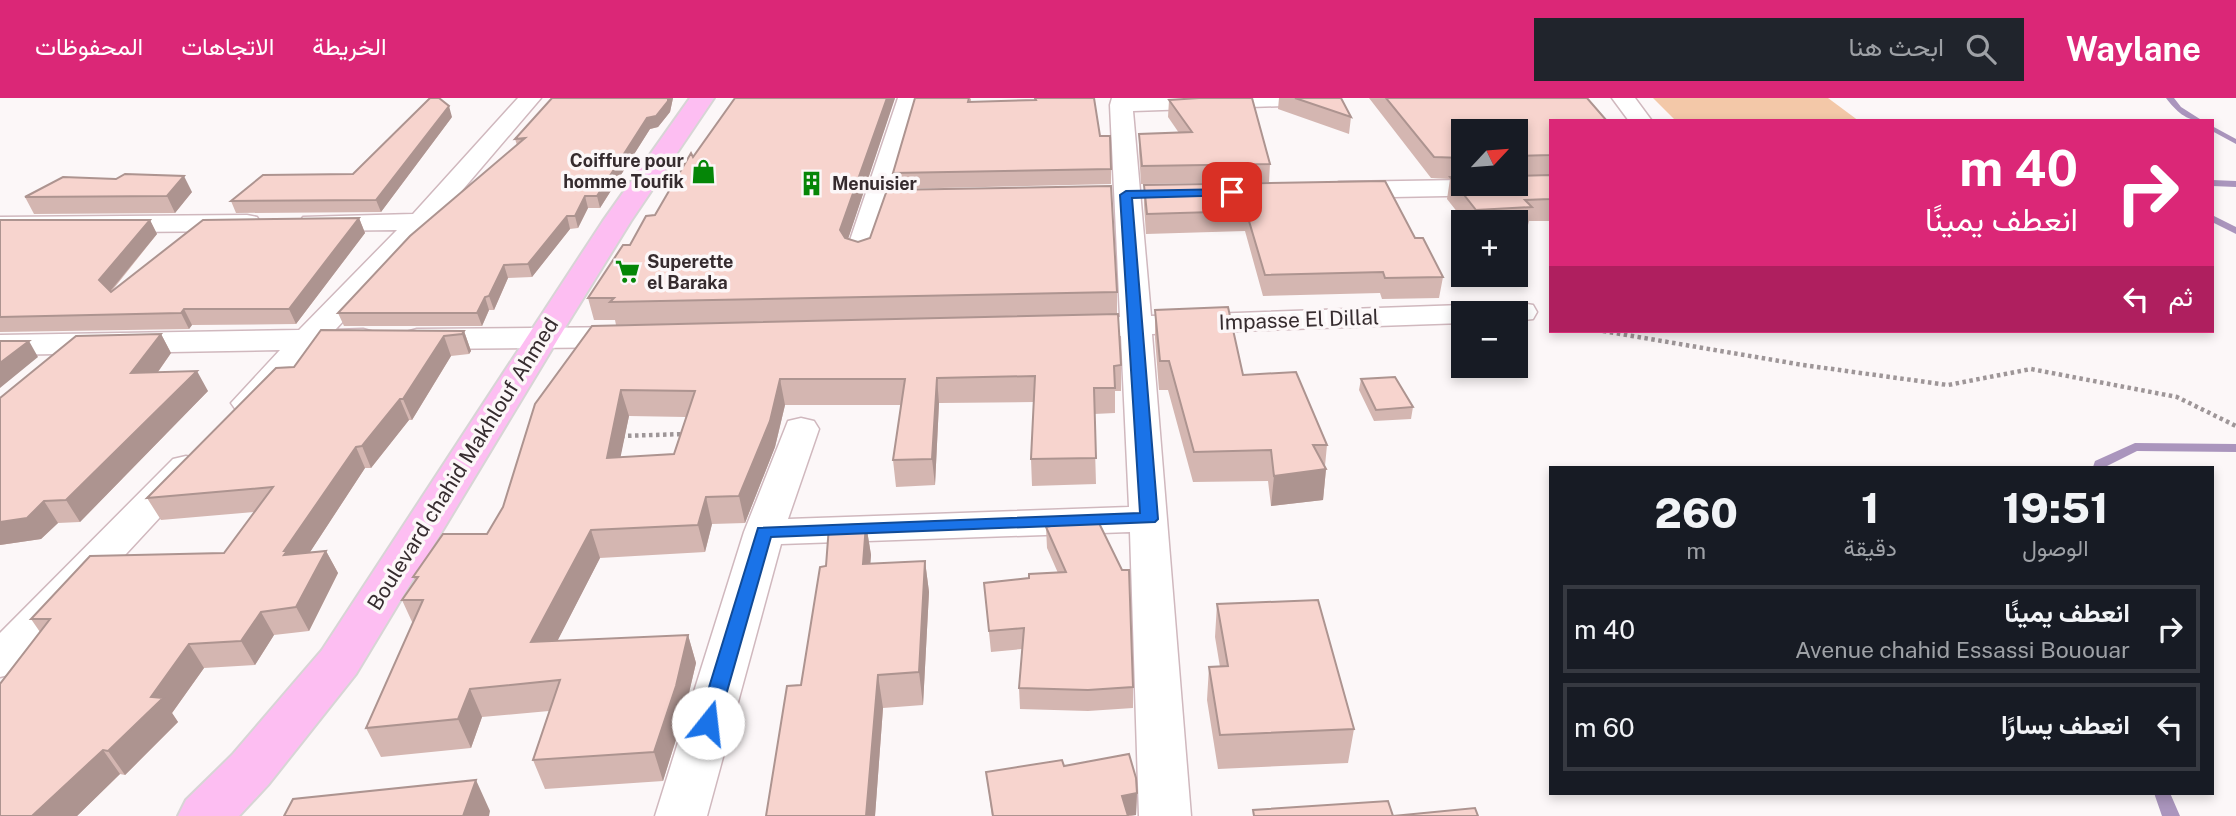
<!DOCTYPE html>
<html lang="ar">
<meta charset="utf-8">
<style>
:root{--surface:#171b24;--page:#20242c;--text:#f1f3f6;--muted:#9ea1a6;--line:#363941;--accent:#db2777}
body{margin:0;font-family:"Public Sans",Vazirmatn,sans-serif;background:var(--page);color:var(--text);direction:rtl;height:100vh;display:flex;flex-direction:column;font-size:26px;white-space:nowrap}
*{box-sizing:border-box;margin:0}
p{font-size:23px;color:var(--muted)}
.icon{flex:none;width:38px;height:38px;fill:none;stroke:currentColor;stroke-width:2;stroke-linecap:round;stroke-linejoin:round}
.map{position:relative;flex:1;overflow:hidden;direction:ltr}
.drawer{position:absolute;left:1549px;top:368px;width:665px;height:329px;display:flex;flex-direction:column;background:var(--surface);border-radius:0px;box-shadow:0 4px 10px #0003;direction:rtl}
.drawer>*{flex:none}
.banner{position:absolute;left:1549px;top:21px;width:665px;height:214px;border-radius:0px;box-shadow:0 4px 10px #0003;direction:rtl;background:#db2777;color:#fff;overflow:hidden}
.needle{width:46px;rotate:64deg}
.tools{position:absolute;left:1451px;top:21px;display:grid;gap:14px}
.tools a{display:grid;place-items:center;width:77px;height:77px;border-radius:0px;background:var(--surface);box-shadow:0 4px 10px #0003;font-size:35px}
.pin{position:absolute;display:grid;place-items:center;width:60px;height:60px;color:#fff;margin:-30px;border-radius:14px;box-shadow:0 4px 10px #0006}
.me{position:absolute;width:77px;margin:-38px;rotate:16deg;stroke-linejoin:round;filter:drop-shadow(0 0 5px #0008)}
.turn{display:flex;align-items:center;gap:24px;height:147px;padding:0 21px;font-size:32px}
.turn .icon{width:91px;height:91px;stroke-width:2.5}
.turn b{display:block;font-size:49px;line-height:60px}
.then{display:flex;align-items:center;height:66px;padding:0 21px;background:#0003;gap:14px;font-size:26px}
.eta{display:flex;justify-content:space-evenly;align-items:center;height:119px;text-align:center}
.eta b{font-size:42px;font-weight:800;line-height:49px}
ul{padding:0;list-style:none}
li{display:flex;align-items:center;gap:21px;height:88px;margin:0 14px 10px;padding:0 7px;border:4px solid var(--line);border-radius:0px}
li div{flex:1}
li b{display:block;font-size:26px}
li em{font-style:normal}
header{display:flex;align-items:center;gap:42px;box-sizing:border-box;height:98px;padding:0 35px;background:var(--accent);color:#fff}
header strong{font-size:33px}
nav{display:flex;gap:38px;margin-inline-start:auto;font-size:24px}
.search{width:490px;height:63px;background:var(--page);display:flex;align-items:center;gap:18px;box-sizing:border-box;padding:0 24px;border-radius:0px;color:var(--muted);font-size:26px}
.map>svg:first-child{display:block}
</style>
<header>
<strong>Waylane</strong>
<div class="search"><svg class="icon" aria-label="search" viewBox="0 0 24 24"><circle cx="10" cy="10" r="6"/><path d="M15 15l6 6"/></svg>ابحث هنا</div>
<nav><a>الخريطة</a><a>الاتجاهات</a><a>المحفوظات</a></nav>
</header>
<div class="map">
<svg width="2236" height="718" viewBox="0 0 2236 718">
<rect width="100%" height="100%" fill="#fcf7f8"/>
<path fill="#f3c8a8" d="M 1653,0 L 1828,0 L 1859,23 L 1676,23 Z"/>
<g fill="none" stroke-linecap="round" stroke-linejoin="round">
<path fill="#aa95bd" fill-rule="evenodd" d="M 2166,0 L 2174,0 L 2181,9 L 2203,23 C 2186,23 2176,13 2166,0 Z
M 2212,28 L 2236,41 L 2236,46 L 2212,33 Z
M 2212,82 L 2236,83 L 2236,89 L 2212,88 Z
M 2212,117 L 2236,129 L 2236,136 L 2212,124 Z
M 2135,345 L 2236,346 L 2236,354 L 2137,353 L 2105,369 L 2093,369 L 2095,363 Z
M 2154,695 L 2170,695 L 2180,718 L 2162,718 Z"/>
<defs>
<path id="minor" d="M 518,0 L 541,0 L 430,130 L 335,232 L 363,231 L 374,234 L 379,241 L 374,248 L 317,251 L 260,312 L 248,315 L 236,312 L 231,305 L 280,252 L 0,257 L 0,237 L 299,232 L 397,132 L 313,133 L 303,131 L 299,125 L 303,119 L 413,116 Z
M 898,0 L 924,0 L 916,7 L 891,94 L 944,95 L 948,101 L 944,107 L 887,110 L 870,160 L 860,163 L 850,160 L 846,154 Z
M 1112,0 L 1324,0 L 1321,5 L 1313,7 L 1133,13 L 1151,218 L 1463,207 L 1476,212 L 1478,208 C 1496,204 1515,203 1533,207 L 1537,214 L 1533,221 L 1516,223 L 1516,215 L 1463,215 L 1463,225 L 1152,236 L 1191,718 L 1139,718 L 1130,434 L 781,446 L 707,718 L 655,718 L 744,434 L 788,323 L 801,320 L 814,323 L 819,331 L 788,421 L 1129,409 L 1121,238 L 1068,239 L 1057,237 L 1052,230 L 1057,223 L 1120,219 L 1110,7 Z
M 1612,0 L 1635,0 L 1652,23 L 1629,23 Z
M 1550,80 L 1550,96 L 1339,100 L 1330,97 L 1326,92 L 1330,87 L 1339,84 L 1463,82 L 1463,86 L 1516,86 L 1516,81 Z
M 247,117 L 257,119 L 261,125 L 257,131 L 247,133 L 0,135 L 0,119 Z
M 632,229 L 643,232 L 648,239 L 643,246 L 632,249 L 417,251 L 406,248 L 401,241 L 406,234 L 417,231 Z
M 186,358 L 199,361 L 205,369 L 199,377 L 16,575 L 0,579 L 0,535 L 173,361 Z"/>
<path id="major" d="M 690,0 L 714,0 L 631,123 L 558,241 L 356,576 L 268,687 L 239,718 L 178,718 L 186,702 L 232,657 L 322,552 L 603,123 Z"/>
</defs>
<use href="#minor" stroke="#d0b8be" stroke-width="3"/>
<use href="#major" stroke="#d7d5d5" stroke-width="4"/>
<path stroke="#9e9698" stroke-width="4.5" stroke-dasharray="3.5 3.5" stroke-linecap="butt" d="M 1603,233 L 1803,267 L 1948,287 L 2031,271 L 2177,299 L 2236,328
M 621,338 L 685,336"/>
<use href="#minor" fill="#fff" fill-rule="evenodd"/>
<use href="#major" fill="#fdbef2" fill-rule="evenodd"/>
</g>
<path fill="#d4b6b1" fill-rule="evenodd" d="M 552,0 L 673,0 L 670,14 L 658,29 L 650,31 L 600,110 L 588,110 L 578,130 L 570,131 L 532,179 L 508,180 L 494,212 L 489,212 L 482,228 L 344,228 L 338,215 L 517,47 L 515,41 Z
M 735,0 L 895,0 L 848,141 L 858,144 L 1117,194 L 1117,216 L 616,227 L 615,222 L 594,222 L 588,200 L 655,117 L 693,59 Z
M 971,0 L 971,4 L 1035,2 L 1034,0 L 1094,0 L 1100,38 L 1111,71 L 1111,86 L 895,91 L 893,75 Z
M 1279,0 L 1341,0 L 1351,19 L 1349,36 L 1278,11 Z
M 1369,0 L 1587,0 L 1550,23 L 1550,123 L 1529,123 L 1527,131 L 1516,132 L 1516,124 L 1465,124 L 1447,101 L 1450,81 L 1431,80 ZM 1463,33 L 1516,33 L 1516,86 L 1463,86 Z
M 1169,2 L 1270,66 L 1269,84 L 1141,86 L 1139,53 L 1139,36 L 1179,35 L 1168,19 Z
M 452,19 L 381,114 L 236,115 L 231,103 L 353,76 Z
M 1144,87 L 1415,140 L 1443,179 L 1439,200 L 1382,201 L 1380,195 L 1263,198 L 1245,133 L 1146,136 L 1144,107 Z
M 192,94 L 175,115 L 34,116 L 25,99 Z
M 359,120 L 365,135 L 296,226 L 192,227 L 189,231 L 0,234 L 0,122 L 150,122 L 157,136 L 111,194 Z
M 1155,212 L 1243,277 L 1327,347 L 1325,368 L 1326,371 L 1323,402 L 1271,408 L 1268,383 L 1193,384 L 1168,292 L 1159,292 L 1155,240 Z
M 592,228 L 1121,267 L 1121,293 L 1115,293 L 1115,315 L 1094,316 L 1096,386 L 1032,388 L 1031,361 L 1034,304 L 939,305 L 935,387 L 896,389 L 893,362 L 901,307 L 785,307 L 775,349 L 745,425 L 712,426 L 705,454 L 600,460 L 557,543 L 688,537 L 696,565 L 684,616 L 663,683 L 545,691 L 533,662 L 549,613 L 482,619 L 471,650 L 381,659 L 366,630 L 413,526 L 402,502 L 415,482 L 413,479 L 487,436 L 503,409 ZM 629,318 L 686,319 L 674,356 L 620,359 Z
M 464,233 L 471,253 L 469,256 L 451,258 L 412,322 L 409,322 L 371,370 L 365,370 L 310,454 L 326,453 L 338,475 L 309,533 L 274,537 L 255,567 L 204,570 L 172,615 L 178,624 L 125,677 L 120,676 L 77,718 L 0,718 L 40,534 L 31,521 L 224,455 L 254,414 L 161,422 L 147,400 L 294,269 Z
M 161,236 L 171,255 L 158,274 L 208,293 L 80,424 L 58,425 L 41,441 L 0,447 Z
M 1361,281 L 1413,309 L 1411,321 L 1374,323 L 1359,292 Z
M 866,426 L 871,457 L 870,466 L 925,463 L 929,494 L 923,607 L 883,610 L 875,718 L 766,718 L 801,587 L 826,468 Z
M 1046,429 L 1133,589 L 1133,610 L 1088,613 L 1020,611 L 1019,590 L 1022,551 L 991,554 L 984,485 L 1029,480 L 1058,475 L 1047,450 Z
M 1217,506 L 1354,631 L 1348,665 L 1218,671 L 1207,602 L 1209,569 L 1220,569 L 1215,539 Z
M 1064,668 L 1137,695 L 1136,717 L 1131,718 L 992,718 L 986,674 Z"/>
<path fill="#ad9490" d="M 668,0 L 673,0 L 670,14 L 658,29 L 650,31 L 600,110 L 597,98 L 647,20 Z
M 887,0 L 895,0 L 844,153 L 840,132 Z
M 449,8 L 452,19 L 381,114 L 376,102 Z
M 1520,58 L 1516,79 L 1518,62 Z
M 184,78 L 192,94 L 175,115 L 167,98 Z
M 585,98 L 588,110 L 578,130 L 575,118 Z
M 567,118 L 570,131 L 532,179 L 528,166 Z
M 359,120 L 365,135 L 296,226 L 289,211 Z
M 150,122 L 157,136 L 107,197 L 99,182 Z
M 504,167 L 508,180 L 494,212 L 489,198 Z
M 485,199 L 489,212 L 482,228 L 477,215 Z
M 184,211 L 192,227 L 189,231 L 181,215 Z
M 464,233 L 471,253 L 469,256 L 462,236 Z
M 161,236 L 171,255 L 143,295 L 131,275 Z
M 444,238 L 451,258 L 412,322 L 403,301 Z
M 29,243 L 38,259 L 0,290 L 0,265 Z
M 197,273 L 208,293 L 80,424 L 66,402 Z
M 937,280 L 939,305 L 935,387 L 932,361 Z
M 780,281 L 785,307 L 775,349 L 745,425 L 739,398 Z
M 621,292 L 629,318 L 615,386 L 607,360 Z
M 400,301 L 409,322 L 371,370 L 362,348 Z
M 356,349 L 365,370 L 297,474 L 284,457 L 284,453 Z
M 1326,371 L 1323,402 L 1271,408 L 1274,378 Z
M 706,399 L 712,426 L 705,454 L 698,427 Z
M 44,403 L 58,425 L 41,441 L 0,447 L 0,424 Z
M 866,426 L 871,457 L 868,498 L 863,466 Z
M 591,432 L 600,460 L 542,573 L 531,544 Z
M 326,453 L 338,475 L 309,533 L 296,509 Z
M 925,463 L 929,494 L 923,607 L 919,574 Z
M 261,514 L 274,537 L 255,567 L 241,543 Z
M 688,537 L 696,565 L 684,616 L 663,683 L 654,654 Z
M 189,546 L 204,570 L 172,615 L 178,624 L 125,677 L 108,653 L 151,599 Z
M 878,577 L 883,610 L 875,718 L 866,718 Z
M 470,591 L 482,619 L 471,650 L 458,621 Z
M 103,652 L 120,676 L 77,718 L 32,718 Z
M 476,682 L 490,713 L 489,718 L 463,718 Z
M 1137,695 L 1136,717 L 1122,718 L 1122,698 Z"/>
<path fill="#f7d4ce" stroke="#ad9490" stroke-width="2" fill-rule="evenodd" d="M 430,0 L 439,0 L 449,8 L 376,102 L 231,103 L 263,77 L 353,76 Z
M 552,0 L 668,0 L 668,3 L 656,18 L 647,20 L 597,98 L 585,98 L 575,118 L 567,118 L 528,166 L 504,167 L 489,198 L 485,199 L 477,215 L 338,215 L 410,138 L 525,40 L 515,41 Z
M 735,0 L 887,0 L 840,132 L 845,140 L 858,144 L 870,140 L 887,92 L 1111,88 L 1117,194 L 610,204 L 614,200 L 588,200 L 623,147 L 630,147 L 646,118 L 655,117 L 691,55 L 693,59 Z
M 915,0 L 969,0 L 968,4 L 1036,2 L 1035,0 L 1094,0 L 1100,38 L 1110,38 L 1111,71 L 893,75 Z
M 1199,0 L 1252,0 L 1270,66 L 1142,68 L 1139,36 L 1192,34 L 1169,2 Z
M 1295,0 L 1341,0 L 1351,19 Z
M 1386,0 L 1587,0 L 1607,23 L 1550,23 L 1550,57 L 1520,58 L 1518,62 L 1516,62 L 1516,33 L 1463,33 L 1463,60 L 1434,59 Z
M 125,76 L 184,78 L 167,98 L 25,99 L 63,79 L 116,81 Z
M 1550,77 L 1550,101 L 1525,102 L 1532,109 L 1476,112 L 1450,79 L 1463,79 L 1463,86 L 1516,86 L 1516,78 Z
M 1385,83 L 1415,140 L 1423,140 L 1443,179 L 1385,180 L 1383,174 L 1265,177 L 1246,113 L 1147,116 L 1144,87 Z
M 359,120 L 289,211 L 184,211 L 181,215 L 0,219 L 0,122 L 150,122 L 99,182 L 111,194 L 203,122 Z
M 1228,209 L 1243,277 L 1296,274 L 1327,347 L 1313,347 L 1326,371 L 1274,378 L 1271,352 L 1194,354 L 1169,263 L 1160,263 L 1155,212 Z
M 1118,216 L 1121,267 L 1114,268 L 1115,290 L 1094,290 L 1096,360 L 1031,361 L 1035,278 L 937,280 L 932,361 L 893,362 L 905,281 L 780,281 L 770,323 L 739,398 L 706,399 L 698,427 L 591,432 L 531,544 L 688,537 L 676,588 L 654,654 L 533,662 L 560,582 L 470,591 L 458,621 L 366,630 L 423,502 L 402,502 L 418,479 L 413,479 L 443,436 L 487,436 L 503,409 L 535,306 L 592,228 ZM 621,292 L 695,293 L 674,356 L 607,360 Z
M 321,232 L 464,233 L 462,236 L 444,238 L 403,301 L 400,301 L 362,348 L 356,349 L 284,453 L 287,453 L 284,457 L 326,453 L 296,509 L 261,514 L 241,543 L 189,546 L 151,599 L 163,600 L 108,653 L 103,652 L 32,718 L 0,718 L 0,586 L 50,521 L 31,521 L 90,458 L 224,455 L 273,389 L 147,400 L 276,270 L 294,269 Z
M 161,236 L 131,275 L 197,273 L 66,402 L 44,403 L 27,420 L 0,424 L 0,300 L 76,238 Z
M 0,243 L 29,243 L 0,265 Z
M 1395,279 L 1413,309 L 1376,312 L 1361,281 Z
M 1096,419 L 1122,472 L 1129,472 L 1133,589 L 1088,592 L 1019,590 L 1024,530 L 989,533 L 984,485 L 1029,480 L 1029,476 L 1066,474 L 1046,429 Z
M 866,426 L 863,466 L 925,463 L 919,574 L 878,577 L 866,718 L 766,718 L 787,588 L 801,587 L 820,469 L 826,468 L 829,428 Z
M 1318,502 L 1354,631 L 1220,637 L 1209,569 L 1228,568 L 1217,506 Z
M 1129,656 L 1136,680 L 1137,695 L 1122,698 L 1128,718 L 993,718 L 986,674 L 1062,662 L 1064,668 Z
M 476,682 L 463,718 L 284,718 L 293,701 Z
M 1388,703 L 1393,718 L 1475,710 L 1478,718 L 1254,718 L 1253,712 Z"/>
<path fill="#1a73e8" stroke="#114b97" stroke-width="2" d="M 1232,91 L 1238,94 L 1236,97 L 1132,100 L 1158,421 L 1155,424 L 771,439 L 718,625 L 715,630 L 708,632 L 701,630 L 698,625 L 758,430 L 1140,415 L 1120,97 L 1126,93 Z"/>
<defs>
<symbol id="shop-bare" viewBox="-9 -9 18 18"><path d="M-5-2.5h2.3a2.7 3.5 0 0 1 5.4 0H5L5.5 6h-11ZM-1.5-2.5h3a1.5 2.3 0 0 0-3 0Z" fill="#058607" stroke="#fcf7f8" stroke-width="2.5" paint-order="stroke"/></symbol>
<symbol id="building-bare" viewBox="-9 -9 18 18"><path d="M-4-6H4V6H1V3H-1V6H-4ZM-2.5-4.3h1.7v1.8h-1.7ZM.8-4.3h1.7v1.8H.8ZM-2.5-1h1.7V.8h-1.7ZM.8-1h1.7V.8H.8Z" fill="#058607" stroke="#fcf7f8" stroke-width="2.5" paint-order="stroke"/></symbol>
<symbol id="supermarket-bare" viewBox="-9 -9 18 18"><path d="M-6-5.5h2.5l.6 2H6L4.5 2H-2.5L-4.4-4H-6ZM-1.5 3.2a1.3 1.3 0 1 0 .1 0ZM3 3.2a1.3 1.3 0 1 0 .1 0Z" fill="#058607" stroke="#fcf7f8" stroke-width="2.5" paint-order="stroke"/></symbol>
</defs>
<g fill-rule="evenodd">
<use href="#shop-bare" x="686" y="56" width="35" height="35"/>
<use href="#building-bare" x="794" y="68" width="35" height="35"/>
<use href="#supermarket-bare" x="610" y="156" width="35" height="35"/>
</g>
<g text-anchor="middle" stroke-width="7" stroke-linejoin="round" paint-order="stroke">
<g font-size="18" font-weight="bold" fill="#362c2f" stroke="#fcf7f8" text-anchor="start">
<text x="684" y="69" text-anchor="end">Coiffure pour<tspan x="684" dy="21">homme Toufik</tspan></text>
<text x="832" y="92">Menuisier</text>
<text x="647" y="170">Superette<tspan x="647" dy="21">el Baraka</tspan></text>
</g>
<g font-size="21" fill="#362c2f" stroke="#fcf7f8">
<text transform="translate(1299 222) rotate(-2)" y="7">Impasse El Dillal</text>
<text transform="translate(463 366) rotate(-58)" y="7">Boulevard chahid Makhlouf Ahmed</text>
</g>
</g>
</svg>
<div class="tools">
<a><svg class="needle" viewBox="-14 -14 28 28"><path d="M0-13l5 13h-10z" fill="#e53935"/><path d="M0 13l5-13h-10z" fill="#9ea1a6"/></svg></a>
<a>+</a>
<a>−</a>
</div>
<div class="pin" style="left:1232px;top:94px;background:#d93025"><svg class="icon" aria-label="arrive" viewBox="0 0 24 24"><path d="M6 21V4h12l-3 4 3 4H6"/></svg></div>
<svg class="me" style="left:708px;top:625px" viewBox="-20 -20 40 40"><circle r="19" fill="#fff"/><path d="M0-13L10 11 0 6-10 11z" fill="#1a73e8"/></svg>
<div class="banner">
<div class="turn"><svg class="icon" aria-label="right" viewBox="0 0 24 24"><path d="M7 20v-9h11M14 6l5 5-5 5"/></svg><div><b>40 m</b>انعطف يمينًا</div></div>
<div class="then">ثم<svg class="icon" aria-label="left" viewBox="0 0 24 24"><path d="M17 20v-9H6M10 6l-5 5 5 5"/></svg></div>
</div>
<section class="drawer">
<div class="eta">
<div><b>19:51</b><p>الوصول</p></div>
<div><b>1</b><p>دقيقة</p></div>
<div><b>260</b><p>m</p></div>
</div>
<ul>
<li><svg class="icon" aria-label="right" viewBox="0 0 24 24"><path d="M7 20v-9h11M14 6l5 5-5 5"/></svg><div><b>انعطف يمينًا</b><p>Avenue chahid Essassi Bououar</p></div><em>40 m</em></li>
<li><svg class="icon" aria-label="left" viewBox="0 0 24 24"><path d="M17 20v-9H6M10 6l-5 5 5 5"/></svg><div><b>انعطف يسارًا</b></div><em>60 m</em></li>
</ul>
</section>
</div>
